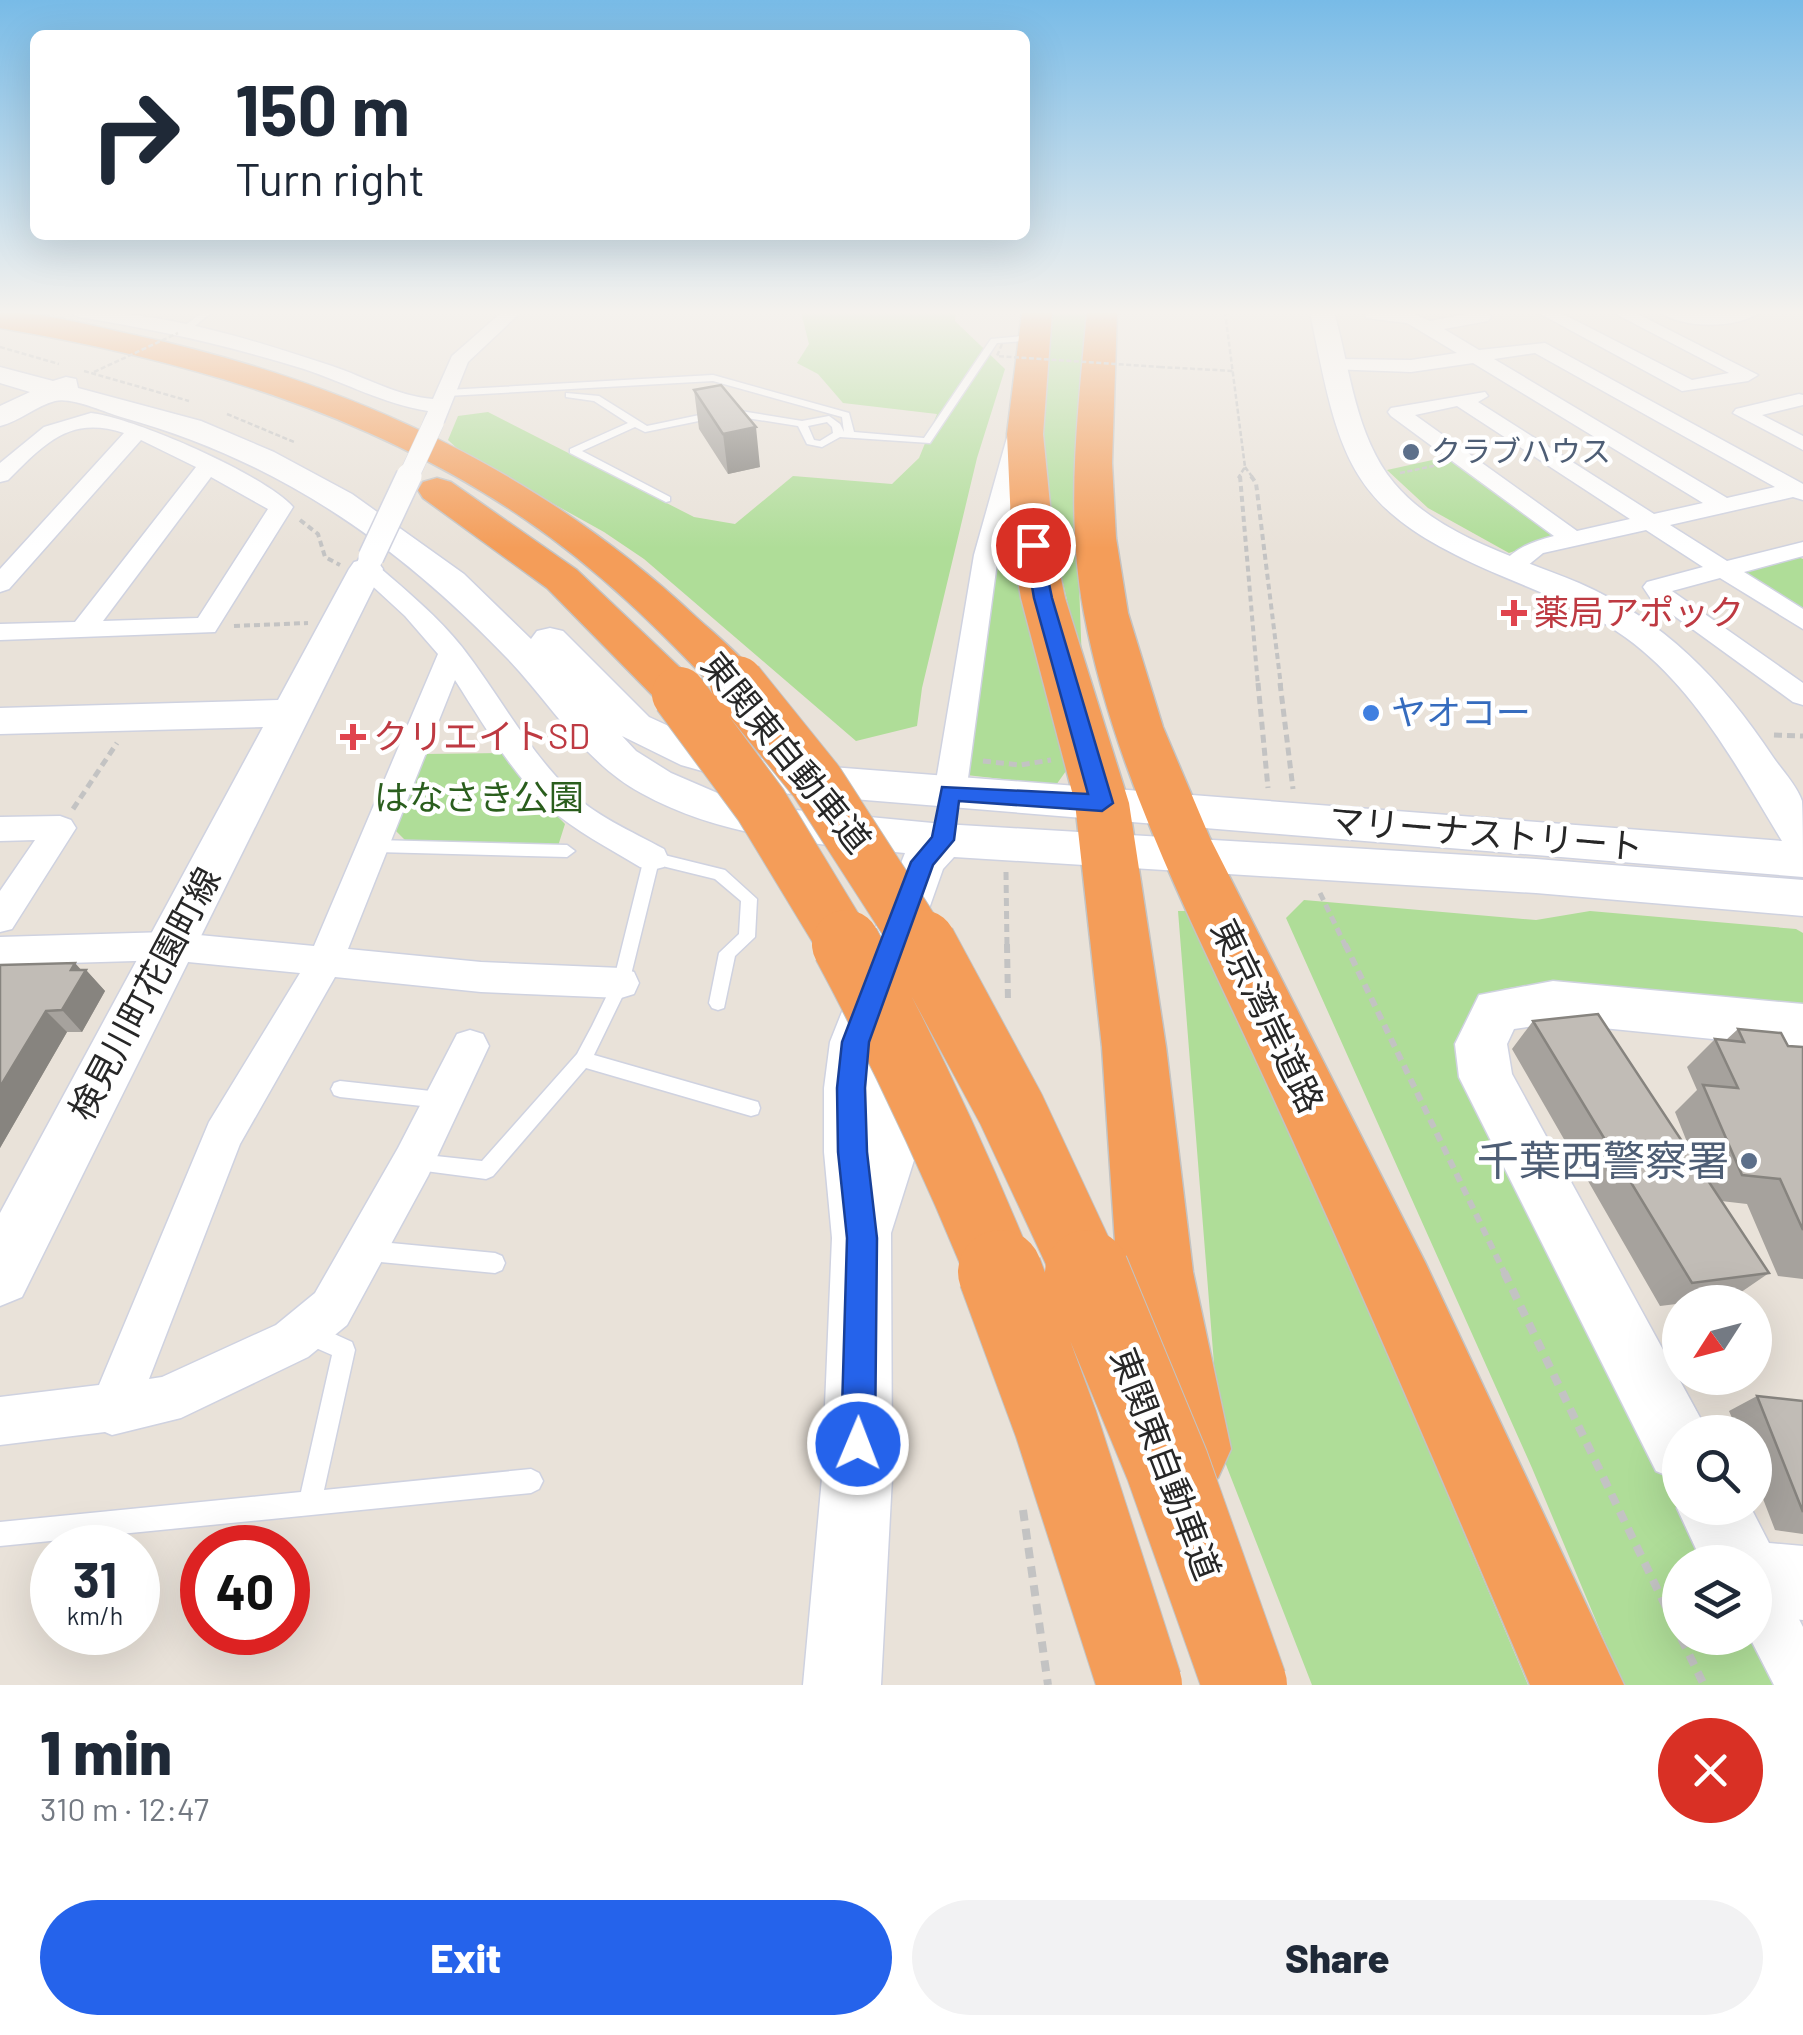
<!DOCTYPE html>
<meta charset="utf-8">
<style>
:root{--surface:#fff;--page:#f2f2f3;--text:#1f2937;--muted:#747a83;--accent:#2563eb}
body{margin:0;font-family:Barlow,"Noto Sans JP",sans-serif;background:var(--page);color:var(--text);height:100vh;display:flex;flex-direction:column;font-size:38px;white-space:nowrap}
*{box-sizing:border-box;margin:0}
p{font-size:32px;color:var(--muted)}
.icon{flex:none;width:55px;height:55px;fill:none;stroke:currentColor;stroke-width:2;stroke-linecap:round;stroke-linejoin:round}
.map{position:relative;height:1685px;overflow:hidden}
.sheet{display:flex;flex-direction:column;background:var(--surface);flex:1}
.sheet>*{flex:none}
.hud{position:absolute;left:30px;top:30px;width:1000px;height:210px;border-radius:15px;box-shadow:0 10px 40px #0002;background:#fff;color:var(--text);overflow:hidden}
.needle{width:65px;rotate:234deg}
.tools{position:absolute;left:1662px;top:1285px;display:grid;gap:20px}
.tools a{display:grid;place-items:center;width:110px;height:110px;border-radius:50%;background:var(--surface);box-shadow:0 10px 40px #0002;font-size:50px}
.speed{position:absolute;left:30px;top:1525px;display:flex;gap:20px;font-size:50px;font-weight:700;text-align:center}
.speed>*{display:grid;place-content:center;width:130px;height:130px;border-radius:50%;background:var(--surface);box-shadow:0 10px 40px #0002;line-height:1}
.speed small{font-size:25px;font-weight:400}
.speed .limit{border:15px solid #d22;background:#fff;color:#111}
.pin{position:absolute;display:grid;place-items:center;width:85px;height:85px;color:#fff;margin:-42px;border:5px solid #fff;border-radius:50%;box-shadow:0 2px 10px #0007}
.me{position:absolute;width:110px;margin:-55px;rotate:1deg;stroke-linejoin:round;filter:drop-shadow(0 0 8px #0008)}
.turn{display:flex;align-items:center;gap:35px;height:210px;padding:0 40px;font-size:45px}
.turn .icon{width:130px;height:130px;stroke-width:2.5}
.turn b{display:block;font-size:70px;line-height:85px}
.round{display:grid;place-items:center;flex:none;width:105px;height:105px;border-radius:52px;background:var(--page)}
.summary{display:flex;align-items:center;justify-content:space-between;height:170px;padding:0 40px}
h1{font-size:60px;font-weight:800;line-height:75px}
.cta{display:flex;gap:20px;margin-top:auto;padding:20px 40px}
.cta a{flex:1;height:115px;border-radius:60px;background:var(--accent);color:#fff;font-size:40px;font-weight:800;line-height:115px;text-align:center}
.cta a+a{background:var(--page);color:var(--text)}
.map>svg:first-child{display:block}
</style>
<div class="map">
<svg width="1803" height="1685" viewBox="0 0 1803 1685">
<rect width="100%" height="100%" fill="#e9e2d9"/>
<path fill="#afdd98" d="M 801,312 L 956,312 L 955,321 L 1005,369 L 977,458 L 922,688 L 917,726 L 856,741 L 644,559 L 604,532 L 462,453 L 448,440 L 458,416 L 488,412 L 694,517 L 735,524 L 793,476 L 892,484 L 919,458 L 937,414 L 843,403 L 818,374 L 797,363 L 809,344 Z
M 1054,312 L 1090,312 L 1075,475 L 1082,664 C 1068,601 1050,538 1044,474 C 1038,421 1045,364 1054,312 Z
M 1446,457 L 1558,536 L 1509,553 L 1428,508 L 1387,470 Z
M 1010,520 L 1018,521 L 1066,758 L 1066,771 L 1056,785 L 966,775 L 1001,535 Z
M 1798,557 L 1803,559 L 1803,608 L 1798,609 L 1745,576 L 1745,572 Z
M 503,753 L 524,782 L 565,824 L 558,846 L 405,840 L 395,830 L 425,754 Z
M 1304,900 L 1536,920 L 1590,911 L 1796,929 L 1803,933 L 1803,1012 L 1527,985 L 1503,989 L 1477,1009 L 1482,1112 L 1680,1491 L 1680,1508 L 1689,1508 L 1717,1562 L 1680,1562 L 1680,1638 L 1754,1638 L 1776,1685 L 1623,1685 L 1532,1468 L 1286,918 Z
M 1178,911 L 1191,911 L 1381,1336 L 1528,1685 L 1312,1685 L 1221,1452 Z"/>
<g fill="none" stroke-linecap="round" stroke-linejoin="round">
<defs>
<path id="lane" d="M 203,312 L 212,312 L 186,333 L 180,333 L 180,329 Z
M 1033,335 L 1036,336 L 1036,340 L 997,343 L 930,443 L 840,437 L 822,447 L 807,444 L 798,426 L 728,415 L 645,432 L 635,427 L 582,451 L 670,497 L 670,501 L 666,502 L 570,453 L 570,449 L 628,423 L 594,401 L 566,397 L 566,393 L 599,396 L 647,426 L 728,409 L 802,421 L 829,416 L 840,424 L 844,432 L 842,417 L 713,381 L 447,396 L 442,393 L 447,390 L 713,375 L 849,413 L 854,432 L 924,438 L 991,339 ZM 827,422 L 832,427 L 833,433 L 820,441 L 814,440 L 808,426 Z
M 376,840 L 567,845 L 575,851 L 567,857 L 376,852 L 368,846 Z
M 652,852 L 725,870 L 757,899 L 755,937 L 735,956 L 724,1008 L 718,1010 L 712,1008 L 709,1003 L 719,953 L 739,934 L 741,901 L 715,879 L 658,865 L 629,983 L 594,1055 L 751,1100 L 758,1102 L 760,1108 L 758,1114 L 751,1116 L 586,1068 L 493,1176 L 486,1179 L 410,1169 L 407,1163 L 410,1157 L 417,1154 L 482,1161 L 577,1054 L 592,1026 L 613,983 L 644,858 Z
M 340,1081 L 440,1092 L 446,1094 L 449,1100 L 446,1106 L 440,1108 L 340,1097 L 334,1095 L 331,1089 L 334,1083 Z
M 370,1241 L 495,1253 L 502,1256 L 505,1263 L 502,1270 L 495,1273 L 370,1261 L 363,1258 L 360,1251 L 363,1244 Z
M 308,1322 L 352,1342 L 355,1350 L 324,1490 L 531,1469 L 539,1473 L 543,1481 L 539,1489 L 531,1493 L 0,1546 L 0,1522 L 301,1492 L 332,1355 L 300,1341 L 297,1333 L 300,1325 Z"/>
<path id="street" d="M 70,312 C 157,309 250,339 332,366 C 365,377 397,396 433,399 L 452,356 L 502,312 L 521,312 L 468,362 L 444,422 L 434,428 L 424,422 L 428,411 C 384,404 346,383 304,369 C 230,346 155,329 79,317 Z
M 1365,312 L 1412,313 L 1430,321 L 1467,314 L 1465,312 L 1486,312 L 1491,317 L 1488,321 L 1444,329 L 1479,350 L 1545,343 L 1803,484 L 1803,500 L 1793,497 L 1670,525 L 1727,561 L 1803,542 L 1803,556 L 1744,572 L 1803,609 L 1803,629 L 1720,578 L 1672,591 L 1803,683 L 1803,705 L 1793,702 L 1651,599 L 1643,587 L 1647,582 L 1703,567 L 1646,530 L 1543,553 L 1521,571 L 1503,571 L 1500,566 C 1515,548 1531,542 1554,536 L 1391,416 L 1388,412 L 1391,408 L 1485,392 L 1488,396 L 1478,402 L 1654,514 L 1703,503 L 1473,363 L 1411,372 L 1329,369 L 1326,365 L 1336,359 L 1411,360 L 1457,353 L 1407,323 L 1366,318 ZM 1535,353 L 1775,487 L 1727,498 L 1494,359 ZM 1457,406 L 1630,519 L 1577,531 L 1415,415 Z
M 1537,312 L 1559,312 L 1692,380 L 1729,373 L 1612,312 L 1634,312 L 1758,375 L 1748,381 L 1682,391 Z
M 1660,312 L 1760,312 C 1738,329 1682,329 1660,312 Z
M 1799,394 L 1803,395 L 1803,405 L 1762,415 L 1803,436 L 1803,450 L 1733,413 L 1736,409 Z
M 91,413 C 135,418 265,475 293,507 L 215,632 L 0,640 L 0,624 L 75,622 L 196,467 L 141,440 L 9,589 L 0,592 L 0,569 L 124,433 C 70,415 45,443 8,480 L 0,482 L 0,463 L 44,427 ZM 211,477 L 268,509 L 198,618 L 103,621 Z
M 1019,428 L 1030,434 L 998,555 L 966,793 L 961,801 L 950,804 L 939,801 L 934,793 L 974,555 L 1008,434 Z
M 371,550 L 383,557 L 379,567 C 408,592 438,617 462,647 C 498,693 525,746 567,788 C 593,815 631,831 664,849 L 668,858 L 664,867 L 652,870 L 640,867 C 609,848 575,831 548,807 C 511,772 482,722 455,680 L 348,949 L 481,962 L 621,968 L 634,972 L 639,983 L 634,994 L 621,998 L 481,992 L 335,977 L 240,1144 L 149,1379 L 162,1377 L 276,1325 L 315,1293 L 398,1148 L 457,1034 L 470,1030 L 483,1034 L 489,1046 L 428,1176 L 347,1325 L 308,1357 L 181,1418 L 112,1435 L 105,1432 L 0,1445 L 0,1397 L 99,1385 L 209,1122 L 300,973 L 168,960 L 0,965 L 0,937 L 168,932 L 314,946 L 438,654 L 405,616 L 354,569 L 362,552 Z
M 60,816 L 71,820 L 76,828 L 12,929 L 0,932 L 0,891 L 35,840 L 0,841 L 0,817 Z
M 1755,1563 L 1774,1571 L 1803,1627 L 1803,1685 L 1774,1685 L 1750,1638 L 1755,1638 Z"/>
<path id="secondary" d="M 1310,312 L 1334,312 C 1350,368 1355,436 1394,483 C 1438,536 1517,557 1579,583 C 1664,620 1722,680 1773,757 C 1782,770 1797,786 1802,801 C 1803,821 1803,855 1803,877 L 780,793 L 681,765 L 622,736 L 636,751 L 671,773 L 722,795 L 785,809 L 943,824 L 1536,859 L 1803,880 L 1803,916 L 1536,893 L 954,857 L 943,869 L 882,1042 L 881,1057 L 889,1039 L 908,1032 L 927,1039 L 935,1055 L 915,1157 L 891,1233 L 892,1478 L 881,1685 L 803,1685 L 822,1478 L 832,1238 L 824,1152 L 824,1088 L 830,1042 L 905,853 C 815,844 722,838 641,793 C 585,763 551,704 508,659 C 397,543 277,460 121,417 C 104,412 72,397 55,401 C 36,406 20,421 0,426 L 0,406 L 30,392 L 0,383 L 0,367 L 53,381 L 66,377 L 76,379 L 78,388 L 201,421 L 274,452 L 352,494 L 464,574 L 531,639 L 537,631 L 550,628 L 563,631 L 649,717 L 710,745 L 780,763 L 1782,841 C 1738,769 1696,688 1625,637 C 1588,610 1544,594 1502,576 C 1348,511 1341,466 1310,312 Z
M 366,559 L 378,562 L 383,569 L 22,1297 L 0,1306 L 0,1213 L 263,727 L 0,734 L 0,708 L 278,700 L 349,569 L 354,562 Z
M 1553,981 L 1803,1004 L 1803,1048 L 1553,1023 L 1514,1029 L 1507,1044 L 1512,1074 L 1708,1432 L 1680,1432 L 1680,1481 L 1656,1471 L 1459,1077 L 1455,1044 L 1479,995 Z
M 1680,1500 L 1680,1508 L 1751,1508 L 1769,1543 L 1803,1546 L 1803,1620 L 1755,1615 L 1755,1562 L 1702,1562 L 1677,1508 Z"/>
<path id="highway" d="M 0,312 C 44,312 91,326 134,335 C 343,380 540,470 696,617 C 718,637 744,657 760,682 L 753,693 L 736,697 L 719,693 C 660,630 598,569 526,520 C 368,412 187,360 0,328 Z
M 1022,312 L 1052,312 L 1043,434 L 1054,545 L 1065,598 L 1129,803 L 1166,1047 L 1193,1272 L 1231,1449 L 1218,1478 L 1189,1491 L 1160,1478 L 1147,1449 L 1117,1272 L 1102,1047 L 1075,803 L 1021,598 L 1012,545 L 1007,434 Z
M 1087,312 L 1117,312 L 1112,463 L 1116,538 L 1128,613 L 1163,727 L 1210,838 L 1425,1262 L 1624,1685 L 1530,1685 C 1446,1488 1362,1291 1273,1097 C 1202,940 1116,784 1084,613 C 1065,514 1078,412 1087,312 Z
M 437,478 L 451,482 L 577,570 L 696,683 L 703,694 L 696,705 L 679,709 L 662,705 L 547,588 L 423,498 L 418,490 L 423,482 Z"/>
</defs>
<use href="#lane" stroke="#cfd2e0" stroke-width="3"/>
<use href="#street" stroke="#cfd2e0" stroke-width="3"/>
<use href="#secondary" stroke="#cfd2e0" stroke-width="3"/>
<use href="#highway" stroke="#c3c3c3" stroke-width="3"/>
<path stroke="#c3c3c3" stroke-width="2.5" stroke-dasharray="5 2.5" stroke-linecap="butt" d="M 1225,312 L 1245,467 L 1238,478
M 0,347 L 59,364
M 1160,367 L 1234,371
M 84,371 L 189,401
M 227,414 L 294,442
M 1245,467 L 1253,478
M 1400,473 L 1438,465"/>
<path stroke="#c3c3c3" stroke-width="4" stroke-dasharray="6 4" stroke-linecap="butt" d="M 1240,476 L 1258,686
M 1251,476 L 1256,483 L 1281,686
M 300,520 L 318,534 L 325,557 L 340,565
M 234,626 L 308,623"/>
<path stroke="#c3c3c3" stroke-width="5" stroke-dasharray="8 5" stroke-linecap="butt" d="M 1258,683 L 1268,788
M 1280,683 L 1293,789
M 1774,735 L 1803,736
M 983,761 L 1020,765 L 1051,760
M 73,809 L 117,743
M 1006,872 L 1007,947
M 1320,893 L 1346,947"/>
<path stroke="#c3c3c3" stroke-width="6" stroke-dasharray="9 6" stroke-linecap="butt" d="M 1007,944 L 1008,1001
M 1345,944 L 1505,1274"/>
<path stroke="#c3c3c3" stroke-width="8" stroke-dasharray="11 8" stroke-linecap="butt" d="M 1504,1272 L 1680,1636
M 1023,1510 L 1048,1685
M 1681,1638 L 1704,1685"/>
<use href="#lane" fill="#fff" fill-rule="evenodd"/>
<use href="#street" fill="#fff" fill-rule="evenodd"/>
<use href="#secondary" fill="#fff" fill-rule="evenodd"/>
<use href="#highway" fill="#f49d59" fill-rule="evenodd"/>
<defs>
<path id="street-bridge-far1" d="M 408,478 L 434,422"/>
<path id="street-bridge" d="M 371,557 L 409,476"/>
<path id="highway-bridge-far3" d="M 736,682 L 739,686"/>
<path id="highway-bridge-far2" d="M 737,683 L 816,781 L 923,947
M 679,694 L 761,805 L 847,947"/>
<path id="highway-bridge-far1" d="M 846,944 C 904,1052 955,1161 1001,1274
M 922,944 L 1011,1109 L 1088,1274"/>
<path id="highway-bridge" d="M 1000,1272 L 1056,1424 L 1140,1685
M 1087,1272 L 1167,1465 L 1245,1685"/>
</defs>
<use href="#street-bridge-far1" stroke="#cfd2e0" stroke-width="21" stroke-linecap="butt"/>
<use href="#street-bridge" stroke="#cfd2e0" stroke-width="28" stroke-linecap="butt"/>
<use href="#highway-bridge-far3" stroke="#c3c3c3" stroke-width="45" stroke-linecap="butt"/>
<use href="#highway-bridge-far2" stroke="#c3c3c3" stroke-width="56" stroke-linecap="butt"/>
<use href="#highway-bridge-far1" stroke="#c3c3c3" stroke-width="70" stroke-linecap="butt"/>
<use href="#highway-bridge" stroke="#c3c3c3" stroke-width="86" stroke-linecap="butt"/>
<path stroke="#c3c3c3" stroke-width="2.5" stroke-dasharray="5 2.5" stroke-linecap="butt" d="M 1002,344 L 997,356 L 1160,367
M 94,372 L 178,333"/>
<use href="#street-bridge-far1" stroke="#fff" stroke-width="20"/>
<use href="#street-bridge" stroke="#fff" stroke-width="25"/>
<use href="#highway-bridge-far3" stroke="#f49d59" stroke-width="42"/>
<use href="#highway-bridge-far2" stroke="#f49d59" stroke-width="54"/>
<use href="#highway-bridge-far1" stroke="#f49d59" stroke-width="68"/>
<use href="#highway-bridge" stroke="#f49d59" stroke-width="84"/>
</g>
<path fill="#a6a29d" d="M 694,390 L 760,467 L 728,474 L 699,429 Z
M 0,965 L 86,970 L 105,991 L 82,1032 L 67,1032 L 0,1148 Z
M 1533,1021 L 1695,1162 L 1675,1112 L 1697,1090 L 1687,1067 L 1715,1039 L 1726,1040 L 1738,1029 L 1788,1046 L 1803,1047 L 1803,1279 L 1778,1276 L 1747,1204 L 1721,1201 L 1769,1273 L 1734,1297 L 1660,1306 L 1512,1049 Z
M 1757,1396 L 1803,1401 L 1803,1534 L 1775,1530 L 1755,1478 L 1755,1432 L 1738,1432 L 1729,1411 Z"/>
<path fill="#87847f" d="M 756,427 L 760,467 L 728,474 L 723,434 Z
M 75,963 L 84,973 L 86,970 L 105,991 L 82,1032 L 62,1010 L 71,970 Z
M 46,1011 L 67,1032 L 0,1148 L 0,1087 Z"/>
<path fill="#c1bcb6" stroke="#87847f" stroke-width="2.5" d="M 721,385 L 756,427 L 723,434 L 694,390 Z
M 75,963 L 71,970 L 86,970 L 62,1010 L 46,1011 L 0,1087 L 0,965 Z
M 1598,1014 L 1769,1273 L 1692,1283 L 1533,1021 Z
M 1738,1029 L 1781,1033 L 1788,1046 L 1803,1047 L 1803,1230 L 1780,1179 L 1742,1175 L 1703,1085 L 1738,1088 L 1715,1039 L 1744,1042 Z
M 1757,1396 L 1803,1401 L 1803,1512 Z"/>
<linearGradient id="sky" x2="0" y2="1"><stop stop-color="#78bbe7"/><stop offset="0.57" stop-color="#f5f2ee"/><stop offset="1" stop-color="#f5f2ee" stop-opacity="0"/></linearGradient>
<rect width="1803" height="548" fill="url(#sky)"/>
<path fill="#2563eb" stroke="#184099" stroke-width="2.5" d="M 1033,540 L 1041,545 L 1052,598 L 1113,803 L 1102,811 L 959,801 L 954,840 L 933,865 L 869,1042 L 865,1088 L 867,1152 L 877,1238 L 875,1444 L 870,1456 L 858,1461 L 846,1456 L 841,1444 L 847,1238 L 838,1152 L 837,1088 L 842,1042 L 911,862 L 932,837 L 942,787 L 1088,794 L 1034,598 L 1025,545 Z"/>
<g fill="#5c6f8a" stroke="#fff" stroke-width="4">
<circle cx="1411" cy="452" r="10"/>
<circle cx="1749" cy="1161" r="10"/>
</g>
<g fill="#e0444e" stroke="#fff" stroke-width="4">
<path d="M1509 598h10v10h10v10h-10v10h-10v-10h-10v-10h10z"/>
<path d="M348 722h10v10h10v10h-10v10h-10v-10h-10v-10h10z"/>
</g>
<circle fill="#3f7fe0" stroke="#fff" stroke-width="4" cx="1371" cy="713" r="10"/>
<g text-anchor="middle" stroke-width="9" stroke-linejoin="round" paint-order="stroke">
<g font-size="30" fill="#4e5e75" stroke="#fff" text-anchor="start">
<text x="1431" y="462">クラブハウス</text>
</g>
<g font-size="35" fill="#be3a42" stroke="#fff" text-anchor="start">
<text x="1534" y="625">薬局アポック</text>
<text x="373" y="749">クリエイトSD</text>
</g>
<g font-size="35" fill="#366cbe" stroke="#fff" text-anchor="start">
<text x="1391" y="725">ヤオコー</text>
</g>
<g font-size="35" fill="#272727" stroke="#fff">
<text transform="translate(786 753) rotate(51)" y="12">東関東自動車道</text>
<text transform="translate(1486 834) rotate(5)" y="12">マリーナストリート</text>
<text transform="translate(145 994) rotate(-62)" y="12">検見川町花園町線</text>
<text transform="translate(1267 1016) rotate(64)" y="12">東京湾岸道路</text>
<text transform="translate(1165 1464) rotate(69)" y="12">東関東自動車道</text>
</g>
<g font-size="35" fill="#2a5e1d" stroke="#fff">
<text x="479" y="810">はなさき公園</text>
</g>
<g font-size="42" fill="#4e5e75" stroke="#fff" text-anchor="end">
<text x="1729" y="1176">千葉西警察署</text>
</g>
</g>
</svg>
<div class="tools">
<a><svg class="needle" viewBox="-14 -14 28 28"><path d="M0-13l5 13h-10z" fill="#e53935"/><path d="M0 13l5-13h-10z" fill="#747a83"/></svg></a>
<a><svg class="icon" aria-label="search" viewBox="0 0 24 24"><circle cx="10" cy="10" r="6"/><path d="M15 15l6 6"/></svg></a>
<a><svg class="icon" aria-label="layers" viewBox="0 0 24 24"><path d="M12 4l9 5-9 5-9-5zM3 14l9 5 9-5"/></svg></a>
</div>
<div class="speed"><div>31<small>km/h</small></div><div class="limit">40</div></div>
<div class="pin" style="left:1033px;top:545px;background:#d93025"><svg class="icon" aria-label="arrive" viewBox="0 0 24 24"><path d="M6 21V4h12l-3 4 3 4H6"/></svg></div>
<svg class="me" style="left:858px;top:1444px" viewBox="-20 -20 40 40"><circle r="17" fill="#2563eb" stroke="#fff" stroke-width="3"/><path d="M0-11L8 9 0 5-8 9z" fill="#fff"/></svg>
<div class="hud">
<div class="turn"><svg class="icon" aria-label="right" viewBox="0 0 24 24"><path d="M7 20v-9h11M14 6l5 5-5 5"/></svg><div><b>150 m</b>Turn right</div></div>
</div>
</div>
<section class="sheet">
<div class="summary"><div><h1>1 min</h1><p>310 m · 12:47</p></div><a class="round" style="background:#d93025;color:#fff"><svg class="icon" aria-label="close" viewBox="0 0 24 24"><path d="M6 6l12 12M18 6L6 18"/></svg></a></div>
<div class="cta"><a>Exit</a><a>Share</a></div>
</section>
